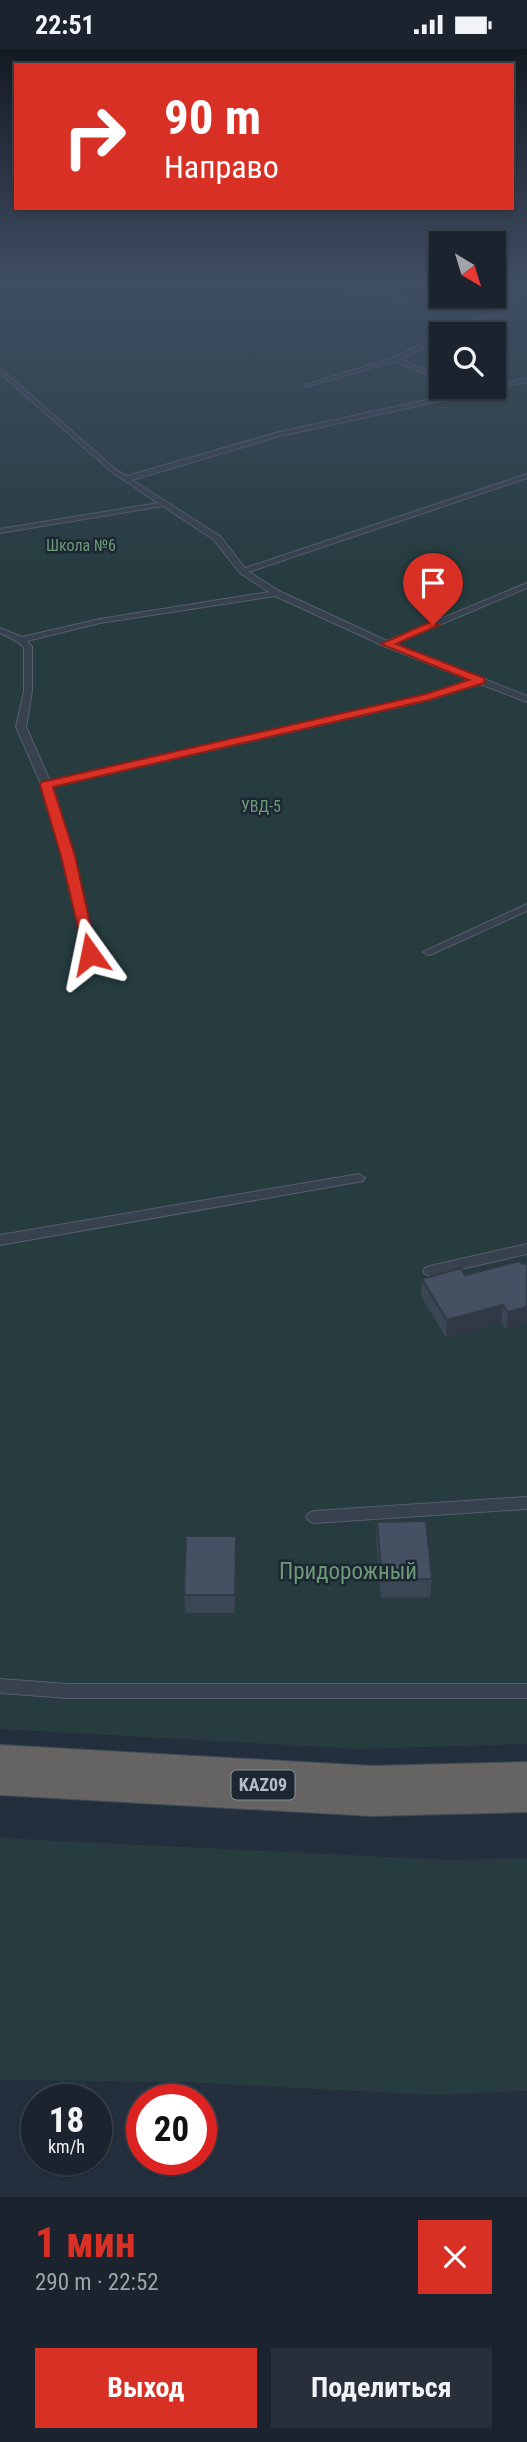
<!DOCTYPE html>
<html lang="ru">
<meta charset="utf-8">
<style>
:root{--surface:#1b232e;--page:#282f3a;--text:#f1f3f6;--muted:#a0a4aa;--line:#39404a;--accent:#d93025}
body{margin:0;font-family:"Roboto Condensed",sans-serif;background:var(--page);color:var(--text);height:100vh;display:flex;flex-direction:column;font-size:26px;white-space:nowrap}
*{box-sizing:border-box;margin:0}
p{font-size:23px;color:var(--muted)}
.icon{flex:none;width:38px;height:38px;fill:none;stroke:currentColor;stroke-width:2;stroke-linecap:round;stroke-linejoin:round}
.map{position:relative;height:2148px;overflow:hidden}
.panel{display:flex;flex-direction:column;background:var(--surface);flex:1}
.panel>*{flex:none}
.banner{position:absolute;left:14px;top:14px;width:500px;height:147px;border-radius:0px;box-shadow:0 2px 5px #0004,0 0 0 2px var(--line);background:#d93025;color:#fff;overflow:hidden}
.needle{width:46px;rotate:142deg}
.controls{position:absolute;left:429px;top:182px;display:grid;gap:14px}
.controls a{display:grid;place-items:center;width:77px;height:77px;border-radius:0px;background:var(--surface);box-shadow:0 2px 5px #0004,0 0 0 2px var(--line);font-size:35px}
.speed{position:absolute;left:21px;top:2035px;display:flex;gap:14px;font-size:35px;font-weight:700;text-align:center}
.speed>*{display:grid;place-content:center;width:91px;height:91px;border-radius:50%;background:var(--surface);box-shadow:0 2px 5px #0004,0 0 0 2px var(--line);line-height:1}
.speed small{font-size:18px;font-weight:400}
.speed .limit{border:10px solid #d22;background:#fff;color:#111}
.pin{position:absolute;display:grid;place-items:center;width:60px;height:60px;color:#fff;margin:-72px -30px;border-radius:50% 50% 50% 0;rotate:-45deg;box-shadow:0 0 7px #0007}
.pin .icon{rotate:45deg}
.me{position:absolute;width:77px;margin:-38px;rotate:348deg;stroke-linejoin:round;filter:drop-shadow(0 0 5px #0008)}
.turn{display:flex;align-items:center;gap:24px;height:147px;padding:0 35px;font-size:32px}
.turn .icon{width:91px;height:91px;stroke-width:2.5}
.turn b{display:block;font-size:49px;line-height:60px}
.round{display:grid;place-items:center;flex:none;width:74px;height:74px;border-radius:0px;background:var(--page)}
.summary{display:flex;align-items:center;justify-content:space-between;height:119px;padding:0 35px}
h1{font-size:42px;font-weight:700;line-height:52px;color:var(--accent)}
.button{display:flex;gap:14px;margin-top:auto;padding:14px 35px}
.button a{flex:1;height:80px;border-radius:0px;background:var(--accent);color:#fff;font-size:28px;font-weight:700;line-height:80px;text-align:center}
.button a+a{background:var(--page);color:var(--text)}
.status{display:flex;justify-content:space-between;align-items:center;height:49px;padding:0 35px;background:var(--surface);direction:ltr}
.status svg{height:19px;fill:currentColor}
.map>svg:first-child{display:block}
</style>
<div class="status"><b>22:51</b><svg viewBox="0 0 49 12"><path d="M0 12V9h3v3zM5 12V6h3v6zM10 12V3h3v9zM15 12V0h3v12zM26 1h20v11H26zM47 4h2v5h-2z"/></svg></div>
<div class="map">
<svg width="527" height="2148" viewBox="0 0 527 2148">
<rect width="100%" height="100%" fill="#242f3e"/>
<path fill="#263c3f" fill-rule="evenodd" d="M 0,232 L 439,232 L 441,247 L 491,247 L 527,256 L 527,1695 L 359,1700 L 0,1680 ZM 441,285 L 494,285 L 494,338 L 441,338 Z
M 0,1789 L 450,1811 L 527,1809 L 527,2042 L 435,2046 L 181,2033 L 0,2031 Z"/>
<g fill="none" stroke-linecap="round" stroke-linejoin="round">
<defs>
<path id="service" d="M 320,232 L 330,232 L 407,251 L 404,253 Z
M 494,246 L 523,255 L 453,285 L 445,285 L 514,255 L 488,247 Z
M 441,286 L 441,290 L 400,310 L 441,328 L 441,332 L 395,312 L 309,337 L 304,336 L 393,309 Z
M 0,319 L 116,421 L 127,427 L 279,383 L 527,329 L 527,333 L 280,387 L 132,431 L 220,487 L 245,519 L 527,425 L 527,429 L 249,523 L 279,542 L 387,592 L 527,534 L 527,539 L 394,595 L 527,647 L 527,653 L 480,635 L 429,651 L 52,738 L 73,807 L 95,906 L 90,909 L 86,908 L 63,807 L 43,739 L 16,678 L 24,642 L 24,599 L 18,593 L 0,584 L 0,579 L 22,588 L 100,570 L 269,543 L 240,524 L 214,491 L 163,457 L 0,484 L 0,480 L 158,454 L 112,423 L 0,324 ZM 275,547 L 384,597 L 472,632 L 427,646 L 50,732 L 26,678 L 32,642 L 32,598 L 27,592 L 100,574 Z
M 527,855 L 527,862 L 432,905 L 428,906 L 423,903 Z
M 359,1125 L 365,1129 L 363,1132 L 0,1196 L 0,1186 Z
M 527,1195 L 527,1205 L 430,1227 L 425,1225 L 423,1222 L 425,1219 L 430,1217 Z
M 527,1448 L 527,1460 L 314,1474 L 309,1472 L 306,1468 L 309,1464 L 314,1462 Z
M 0,1630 L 68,1635 L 527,1635 L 527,1649 L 68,1649 L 0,1644 Z"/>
<path id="trunk" d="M 0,1696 L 372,1717 L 527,1713 L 527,1763 L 372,1767 L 0,1746 Z"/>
</defs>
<use href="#service" stroke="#565f6c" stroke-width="2"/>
<use href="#trunk" stroke="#434c59" stroke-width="2"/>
<use href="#service" fill="#38414e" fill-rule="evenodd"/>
<use href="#trunk" fill="#656462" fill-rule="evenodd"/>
</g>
<path fill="#3b4654" d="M 392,232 L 441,232 L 441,238 L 430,241 Z
M 494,232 L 527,232 L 527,253 L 494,244 Z
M 520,1212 L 506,1281 L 501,1274 L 446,1289 L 421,1247 L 422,1230 L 465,1226 Z
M 377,1473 L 432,1530 L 430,1548 L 381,1549 L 376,1491 Z
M 236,1487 L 235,1564 L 185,1564 L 184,1546 Z"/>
<path fill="#303945" d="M 441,232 L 441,238 L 430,241 L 430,236 Z
M 503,1256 L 501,1274 L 446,1289 L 447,1271 Z
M 527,1258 L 527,1275 L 506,1281 L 508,1263 Z"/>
<path fill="#455162" stroke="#303945" stroke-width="2" d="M 416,232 L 441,232 L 430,236 Z
M 494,232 L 527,232 L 527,247 L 494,238 Z
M 520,1212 L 522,1215 L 527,1214 L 527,1258 L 508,1263 L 503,1256 L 447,1271 L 422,1230 L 461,1219 L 465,1226 Z
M 426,1472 L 432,1530 L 382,1531 L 377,1473 Z
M 186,1487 L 236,1487 L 235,1546 L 184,1546 Z"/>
<linearGradient id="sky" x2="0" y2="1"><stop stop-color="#141a22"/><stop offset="0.44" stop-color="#3f4d63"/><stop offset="1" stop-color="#3f4d63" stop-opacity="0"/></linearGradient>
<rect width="527" height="533" fill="url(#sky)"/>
<path fill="#d93025" stroke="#8d1f18" stroke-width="2" d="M 430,573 L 439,576 L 396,595 L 484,629 L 484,634 L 429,651 L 53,738 L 75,807 L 97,905 L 90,910 L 85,908 L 61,807 L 40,736 L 42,733 L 426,645 L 469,631 L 381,595 Z"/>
<g text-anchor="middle" stroke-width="5" stroke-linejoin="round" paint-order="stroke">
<g font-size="16" fill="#6b9a76" stroke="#1d2633">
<text x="81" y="502">Школа №6</text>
<text x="261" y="763">УВД-5</text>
</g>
<rect fill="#1d2633" stroke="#878f9c" stroke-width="2" x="231.5" y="1721.5" width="63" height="29" rx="5"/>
<g font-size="18" font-weight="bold" fill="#b4bcc9">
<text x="263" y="1742">KAZ09</text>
</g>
<g font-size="23" fill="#6b9a76" stroke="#1d2633">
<text x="348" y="1530">Придорожный</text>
</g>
</g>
</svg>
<div class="controls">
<a><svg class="needle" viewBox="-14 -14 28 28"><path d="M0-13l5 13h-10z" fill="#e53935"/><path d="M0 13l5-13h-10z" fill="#a0a4aa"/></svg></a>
<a><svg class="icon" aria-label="search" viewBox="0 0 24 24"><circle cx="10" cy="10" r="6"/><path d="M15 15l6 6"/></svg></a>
</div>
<div class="speed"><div>18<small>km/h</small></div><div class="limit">20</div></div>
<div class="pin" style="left:433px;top:576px;background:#d93025"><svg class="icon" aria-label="arrive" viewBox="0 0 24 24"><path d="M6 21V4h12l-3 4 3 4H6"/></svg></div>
<svg class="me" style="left:90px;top:905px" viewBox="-20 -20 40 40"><path d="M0-17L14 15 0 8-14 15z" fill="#d93025" stroke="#fff" stroke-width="4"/></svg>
<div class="banner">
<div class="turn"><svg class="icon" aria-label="right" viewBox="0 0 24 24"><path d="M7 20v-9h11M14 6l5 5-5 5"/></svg><div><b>90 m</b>Направо</div></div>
</div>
</div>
<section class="panel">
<div class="summary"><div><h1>1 мин</h1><p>290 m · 22:52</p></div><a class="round" style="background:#d93025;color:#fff"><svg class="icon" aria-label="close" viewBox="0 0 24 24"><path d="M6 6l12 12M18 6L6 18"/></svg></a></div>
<div class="button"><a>Выход</a><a>Поделиться</a></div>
</section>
